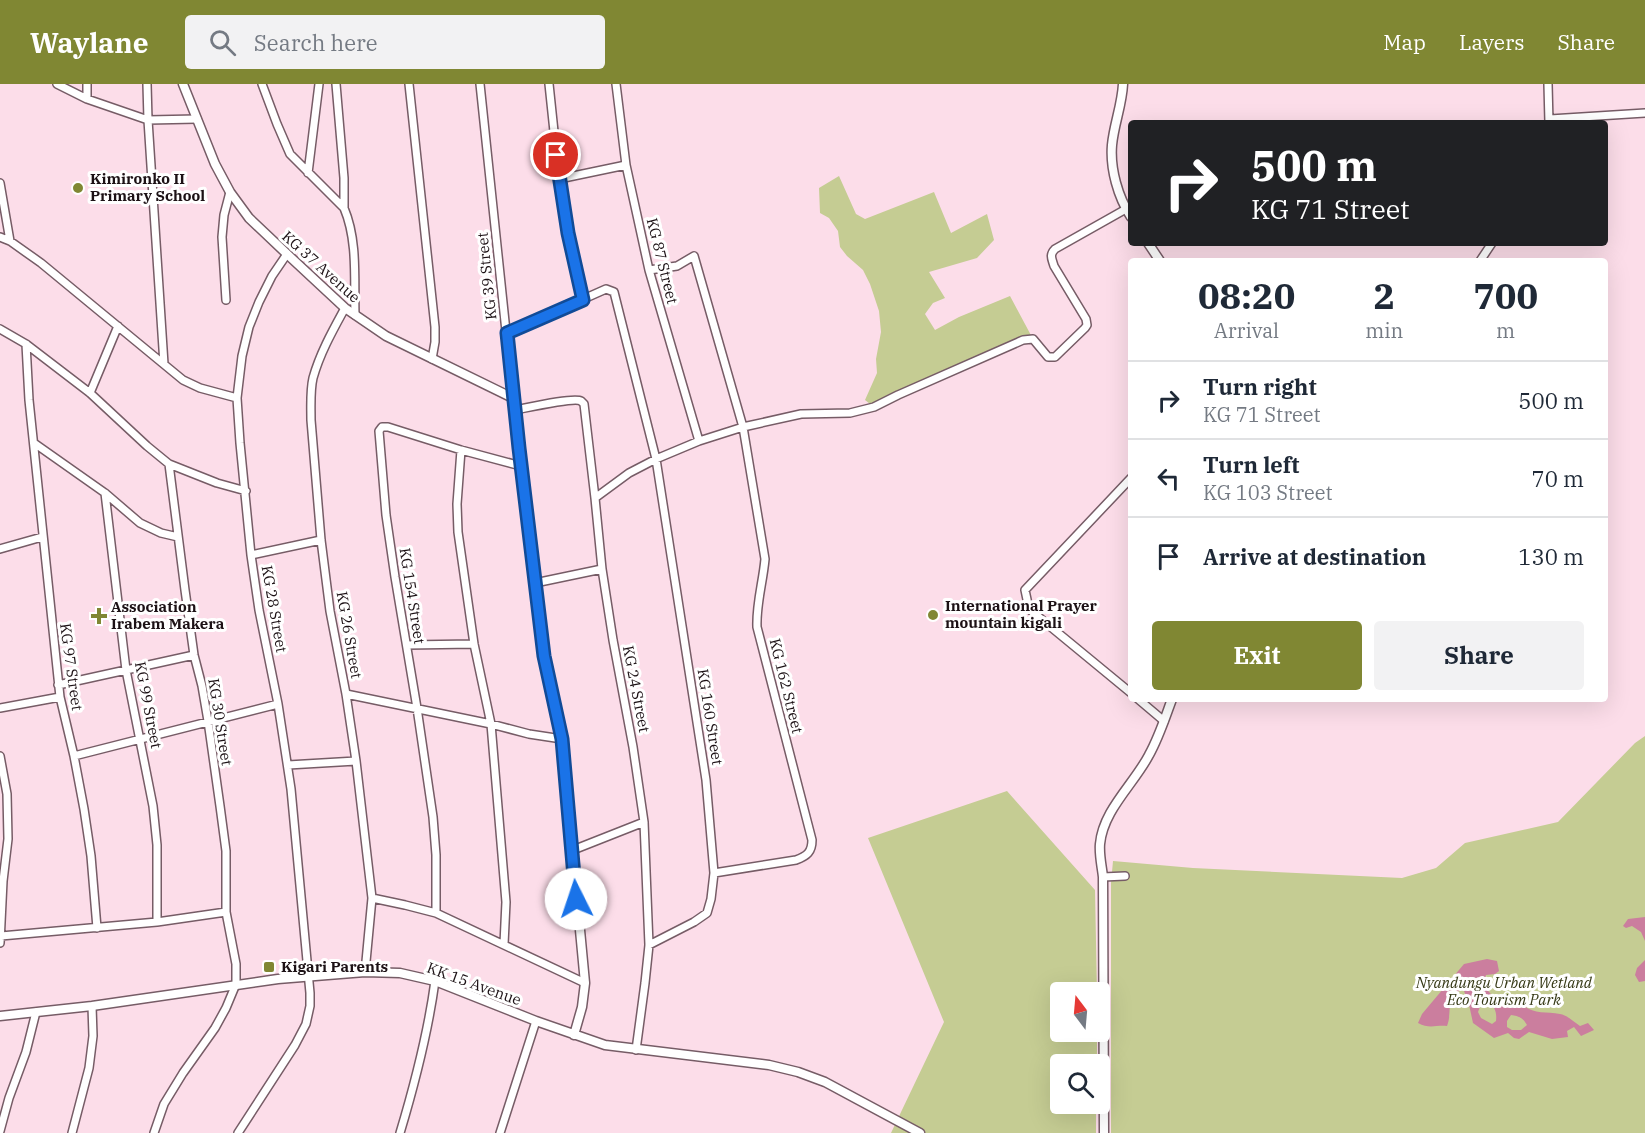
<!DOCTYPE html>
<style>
:root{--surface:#fff;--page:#f2f2f3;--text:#1f2937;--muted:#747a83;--line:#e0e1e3;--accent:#808733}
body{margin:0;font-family:"IBM Plex Serif",serif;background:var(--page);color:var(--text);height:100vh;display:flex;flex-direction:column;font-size:22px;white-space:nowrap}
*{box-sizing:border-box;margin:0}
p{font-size:20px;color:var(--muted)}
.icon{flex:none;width:33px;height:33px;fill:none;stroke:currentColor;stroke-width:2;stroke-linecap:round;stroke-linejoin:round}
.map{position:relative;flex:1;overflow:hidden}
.sheet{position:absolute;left:1128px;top:174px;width:480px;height:444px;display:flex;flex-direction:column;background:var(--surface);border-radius:6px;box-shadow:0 6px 24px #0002}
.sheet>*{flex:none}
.top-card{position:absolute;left:1128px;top:36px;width:480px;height:126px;border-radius:6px;box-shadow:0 6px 24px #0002;background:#202124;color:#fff;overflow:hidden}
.needle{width:39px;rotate:344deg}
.fabs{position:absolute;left:1050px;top:898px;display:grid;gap:12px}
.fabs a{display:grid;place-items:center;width:60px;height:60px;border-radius:6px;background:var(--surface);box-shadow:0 6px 24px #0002;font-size:30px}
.pin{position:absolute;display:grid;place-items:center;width:51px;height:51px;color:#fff;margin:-26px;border:3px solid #fff;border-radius:50%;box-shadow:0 2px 6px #0007}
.me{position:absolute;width:66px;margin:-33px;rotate:356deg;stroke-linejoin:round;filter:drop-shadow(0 0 4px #0008)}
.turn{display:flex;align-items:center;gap:21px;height:126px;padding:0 24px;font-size:27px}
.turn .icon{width:78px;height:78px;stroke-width:2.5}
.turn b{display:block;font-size:42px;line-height:51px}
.eta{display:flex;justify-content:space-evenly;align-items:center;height:102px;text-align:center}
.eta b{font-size:36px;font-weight:700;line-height:42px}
.cta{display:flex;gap:12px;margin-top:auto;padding:12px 24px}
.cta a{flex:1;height:69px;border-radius:6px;background:var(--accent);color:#fff;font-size:24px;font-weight:700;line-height:69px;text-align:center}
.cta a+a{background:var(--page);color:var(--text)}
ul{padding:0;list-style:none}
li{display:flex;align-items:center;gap:18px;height:78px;padding:0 24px;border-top:2px solid var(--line)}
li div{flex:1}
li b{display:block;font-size:22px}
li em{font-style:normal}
header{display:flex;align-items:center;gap:36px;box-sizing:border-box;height:84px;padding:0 30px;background:var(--accent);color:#fff}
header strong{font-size:28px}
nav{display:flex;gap:33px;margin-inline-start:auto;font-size:21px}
.search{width:420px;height:54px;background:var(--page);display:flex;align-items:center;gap:15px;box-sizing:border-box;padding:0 21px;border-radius:6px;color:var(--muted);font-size:22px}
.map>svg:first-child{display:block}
</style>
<header>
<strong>Waylane</strong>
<div class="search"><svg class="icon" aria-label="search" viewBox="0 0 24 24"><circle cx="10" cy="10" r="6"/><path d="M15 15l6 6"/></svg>Search here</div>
<nav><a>Map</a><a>Layers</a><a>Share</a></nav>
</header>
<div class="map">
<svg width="1645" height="1049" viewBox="0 0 1645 1049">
<rect width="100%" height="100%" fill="#fcdde9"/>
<path fill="#c5cc93" d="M 839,92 L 856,130 L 865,135 L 934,108 L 951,149 L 987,130 L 994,156 L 977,174 L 929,188 L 945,214 L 933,219 L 925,230 L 935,246 L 959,233 L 1010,212 L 1033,255 L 874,323 L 865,316 L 877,289 L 876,275 L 881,248 L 879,227 L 870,200 L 863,186 L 847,172 L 840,163 L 838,147 L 829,134 L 820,129 L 819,104 Z
M 1645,652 L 1645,1049 L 1111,1049 L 1111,799 L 1113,777 L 1193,784 L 1402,794 L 1436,784 L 1465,759 L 1558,738 L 1635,659 Z
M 1007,707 L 1095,806 L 1097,909 L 1060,909 L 1060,948 L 1097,948 L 1097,981 L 1060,981 L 1060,1020 L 1096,1020 L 1096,1049 L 891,1049 L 944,938 L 868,754 Z"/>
<path fill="#cb7e9e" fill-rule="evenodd" d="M 1645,833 L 1645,857 L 1641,848 L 1632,842 L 1626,844 L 1623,842 L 1628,835 Z
M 1487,875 L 1497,877 L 1499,887 L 1495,890 L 1486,891 C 1481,903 1492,914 1504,918 C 1508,919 1515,918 1520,918 C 1531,931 1545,927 1560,930 C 1567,931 1574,938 1580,942 L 1588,939 L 1594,946 L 1581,952 L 1574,943 L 1567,947 L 1568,953 L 1552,955 L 1529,948 L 1519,955 L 1514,954 L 1508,949 L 1494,954 L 1473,939 L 1468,916 L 1463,905 C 1444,913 1453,927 1447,942 C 1435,941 1429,945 1418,939 L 1422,930 L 1464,880 ZM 1488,918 C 1495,923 1497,928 1496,937 L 1492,940 L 1481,934 L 1478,928 L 1481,920 ZM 1511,931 C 1519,932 1523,934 1527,941 L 1521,946 L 1512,946 L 1507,943 L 1507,937 Z
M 1645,876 L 1645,897 L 1639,898 L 1635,891 L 1637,884 Z"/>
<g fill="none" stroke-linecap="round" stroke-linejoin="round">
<defs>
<path id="minor" d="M 57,0 L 87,15 L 148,36 L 197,35
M 87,0 L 87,15
M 147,0 L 148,36 L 164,280
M 262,0 L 277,40 L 290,70 L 344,124 C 358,157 354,196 355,231
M 336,0 L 344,94 L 344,124
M 409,0 L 435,243 L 435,258 L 432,275
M 480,0 L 513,314
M 549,0 L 559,95 L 568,149 L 583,216
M 616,0 L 626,81 L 649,186 L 699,357
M 1548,0 L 1549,39
M 1550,35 L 1645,29
M 308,89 L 319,0
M 559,95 L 626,81
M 0,99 L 10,157
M 0,153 L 10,157 L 41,179 L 183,296 L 200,304 L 237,314
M 1480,177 L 1492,159
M 649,186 L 677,182 L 694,172 L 743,343 L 765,475 C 763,498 756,520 757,543 L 812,756 C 812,768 807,772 796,776 L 714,789
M 226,216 L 222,153 L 224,131 L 230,108
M 345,224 C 333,246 320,269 313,294 C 310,307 311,322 311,336 L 321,456 L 330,527 L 346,610 L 356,677 L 372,814 L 365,888
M 0,245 L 26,260 L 90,309 L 147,362 L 169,380 L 217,399 L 246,407
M 507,249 L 606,205 L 614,208 L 656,375 L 706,696 L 714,789 L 711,815 L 707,829 L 694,838 L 649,861
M 26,260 L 29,316 L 60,613 L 74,672 L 84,725 L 91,772 L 97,844
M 90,309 L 118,242
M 515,326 C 526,324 574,313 581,317 C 582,318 583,319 584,320 L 595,414
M 34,359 L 105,409 L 140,439 L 161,449 L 178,453
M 461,366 L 457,420 L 458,448 L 474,560 L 491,640 L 506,818 L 504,860
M 1131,394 L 1025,506 L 1029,525 L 1131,609
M 105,409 L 126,586 L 153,722 L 157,761 L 157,838
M 0,465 L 42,453
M 251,471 L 321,456
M 535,499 L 602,485
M 407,561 L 474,560
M 58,601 L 194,571
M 346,610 L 491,640 L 529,650 L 562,655
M 1138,615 L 1164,637
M 0,624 L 60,613
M 0,672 L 7,710 L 8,755 L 3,797 L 0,859
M 74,672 L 278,620
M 288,681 L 356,677
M 573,766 L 644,738
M 1103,793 L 1125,792
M 372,814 L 405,821 L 436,829 L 585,899
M 436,829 L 436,771 L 433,733 L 417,624 L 395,493 L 386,431 L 379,347 L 382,343 L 388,343 L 461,366 L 521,382
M 1,852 L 157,838 L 226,828
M 636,966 L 645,899 L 649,861 L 644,738 L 633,663 L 613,556 L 602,485 L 595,414 L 629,389 L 656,375 L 699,357 L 743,343 L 801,330 L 850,329 L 874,323 L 898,311 L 1023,256 L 1033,255 L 1048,273 L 1055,273 L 1085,244 L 1087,241 L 1086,235 L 1054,182 C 1052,175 1049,171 1055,165 L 1126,125
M 0,1047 L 9,1014 L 26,968 L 36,928
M 72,1049 L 89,984 L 93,952 L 92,922
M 154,1049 L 164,1020 L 183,989 L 215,944 L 226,924 L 236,900 L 236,880 L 226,828 L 226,767 L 220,722 L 208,637 L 202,602 L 194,571 L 185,506 L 169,380
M 238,1049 L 295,961 L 306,940 L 310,922 L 310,909 L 291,705 L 278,620 L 259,526 L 251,471 L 240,359 L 237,314 L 242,272 L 249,243 L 259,218 L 272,192 L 287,170
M 400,1049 C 415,999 428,949 435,897
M 500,1049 L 536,937"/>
<path id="tertiary" d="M 183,0 L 215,80 L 230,108 L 249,134 L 287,170 L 345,224 L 386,252 L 513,314 L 544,572 L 562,655 L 585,899 L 582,923 L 574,951
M 1123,0 C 1122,21 1114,40 1112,61 C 1110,85 1118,113 1131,133
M 1148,159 L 1160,177
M 0,932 L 92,922 L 278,895 L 365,888 L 400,889 L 435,897 L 536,937 L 605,961 L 769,981 L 798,988 L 825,998 L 920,1049
M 1104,1049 L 1103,793 C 1102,783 1099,771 1100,760 C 1103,726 1134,700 1149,671 C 1159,653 1165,634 1172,615"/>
</defs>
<use href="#minor" stroke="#765c66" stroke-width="10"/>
<use href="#tertiary" stroke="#765c66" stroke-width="11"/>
<use href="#minor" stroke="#fff" stroke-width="7"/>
<use href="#tertiary" stroke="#fff" stroke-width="8"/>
</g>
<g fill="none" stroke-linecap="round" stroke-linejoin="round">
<defs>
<path id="route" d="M 556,71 L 568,149 L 583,216 L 507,249 L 519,364 L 544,572 L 562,655 L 576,815"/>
</defs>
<use href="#route" stroke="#114b97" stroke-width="15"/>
<use href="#route" stroke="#1a73e8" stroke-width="10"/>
</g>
<g fill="#808733" stroke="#fff" stroke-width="2">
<circle cx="78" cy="104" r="6"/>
<circle cx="933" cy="531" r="6"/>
<path d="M96 523h6v6h6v6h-6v6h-6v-6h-6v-6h6z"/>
<rect x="263" y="877" width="12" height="12" rx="3"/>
</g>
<g text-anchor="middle" stroke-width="6" stroke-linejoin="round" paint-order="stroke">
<g font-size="15" font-weight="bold" fill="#1c1115" stroke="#fff" text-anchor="start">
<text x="90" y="100">Kimironko II<tspan x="90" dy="17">Primary School</tspan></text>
<text x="945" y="527">International Prayer<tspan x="945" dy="17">mountain kigali</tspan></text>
<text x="111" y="528">Association<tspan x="111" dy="17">Irabem Makera</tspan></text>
<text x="281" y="888">Kigari Parents</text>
</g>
<g font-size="15" fill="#1c1115" stroke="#fff">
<text transform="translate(662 177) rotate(76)" y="5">KG 87 Street</text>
<text transform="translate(321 183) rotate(42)" y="5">KG 37 Avenue</text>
<text transform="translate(487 192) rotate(-96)" y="5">KG 39 Street</text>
<text transform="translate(412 512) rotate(81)" y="5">KG 154 Street</text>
<text transform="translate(274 525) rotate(80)" y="5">KG 28 Street</text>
<text transform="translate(349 551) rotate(80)" y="5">KG 26 Street</text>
<text transform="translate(71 583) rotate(82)" y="5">KG 97 Street</text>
<text transform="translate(786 602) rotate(76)" y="5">KG 162 Street</text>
<text transform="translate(636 605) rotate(79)" y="5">KG 24 Street</text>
<text transform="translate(148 621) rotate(79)" y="5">KG 99 Street</text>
<text transform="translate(710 633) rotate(81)" y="5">KG 160 Street</text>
<text transform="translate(220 638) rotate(81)" y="5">KG 30 Street</text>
<text transform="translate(474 900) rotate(20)" y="5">KK 15 Avenue</text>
</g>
<g font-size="15" font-style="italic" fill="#353815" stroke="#fff">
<text x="1504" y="904">Nyandungu Urban Wetland<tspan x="1504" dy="17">Eco Tourism Park</tspan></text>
</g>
</g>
</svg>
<div class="fabs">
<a><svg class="needle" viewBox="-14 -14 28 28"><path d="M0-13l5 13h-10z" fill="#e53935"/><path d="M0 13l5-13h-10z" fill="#747a83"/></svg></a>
<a><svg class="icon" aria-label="search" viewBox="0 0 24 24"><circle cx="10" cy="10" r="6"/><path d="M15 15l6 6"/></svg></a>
</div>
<div class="pin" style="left:556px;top:71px;background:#d93025"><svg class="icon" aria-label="arrive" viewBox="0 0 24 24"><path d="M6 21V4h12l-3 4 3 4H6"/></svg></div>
<svg class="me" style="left:576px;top:815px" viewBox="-20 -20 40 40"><circle r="19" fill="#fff"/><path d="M0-13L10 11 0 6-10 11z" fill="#1a73e8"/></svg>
<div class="top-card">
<div class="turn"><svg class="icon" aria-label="right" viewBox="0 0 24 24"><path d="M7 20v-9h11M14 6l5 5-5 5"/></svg><div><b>500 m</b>KG 71 Street</div></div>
</div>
<section class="sheet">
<div class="eta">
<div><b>08:20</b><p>Arrival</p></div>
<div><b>2</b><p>min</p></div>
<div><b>700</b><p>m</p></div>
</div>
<ul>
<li><svg class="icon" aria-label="right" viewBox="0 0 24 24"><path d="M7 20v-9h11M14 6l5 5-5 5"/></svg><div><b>Turn right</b><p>KG 71 Street</p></div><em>500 m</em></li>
<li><svg class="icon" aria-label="left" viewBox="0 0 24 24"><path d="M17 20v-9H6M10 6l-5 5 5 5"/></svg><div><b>Turn left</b><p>KG 103 Street</p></div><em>70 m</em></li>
<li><svg class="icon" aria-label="arrive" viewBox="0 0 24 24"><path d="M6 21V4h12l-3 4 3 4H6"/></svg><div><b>Arrive at destination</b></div><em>130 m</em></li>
</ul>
<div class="cta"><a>Exit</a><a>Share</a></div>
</section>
</div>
